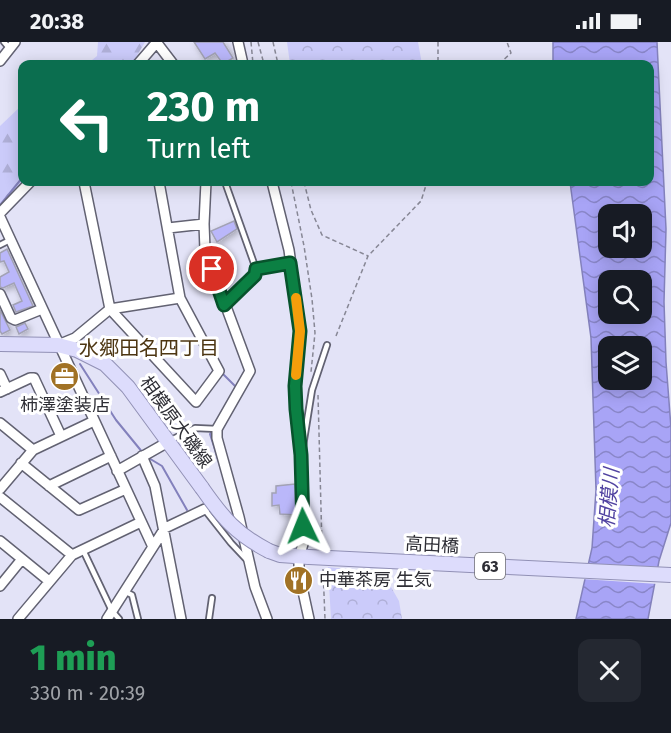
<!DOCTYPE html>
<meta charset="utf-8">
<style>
:root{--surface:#171b24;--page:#242831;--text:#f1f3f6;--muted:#9ea1a6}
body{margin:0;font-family:"Fira Sans","Noto Sans JP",sans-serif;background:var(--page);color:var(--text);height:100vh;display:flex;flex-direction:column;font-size:22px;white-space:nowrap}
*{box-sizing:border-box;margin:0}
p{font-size:20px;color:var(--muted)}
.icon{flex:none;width:33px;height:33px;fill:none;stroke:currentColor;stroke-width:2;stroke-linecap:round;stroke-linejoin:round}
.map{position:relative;height:577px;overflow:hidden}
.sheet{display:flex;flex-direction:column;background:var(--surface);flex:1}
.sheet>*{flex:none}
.hud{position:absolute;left:18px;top:18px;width:636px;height:126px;border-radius:12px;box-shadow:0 3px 15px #0003;background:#0b6e4f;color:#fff;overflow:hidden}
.controls{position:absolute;left:598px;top:162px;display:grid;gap:12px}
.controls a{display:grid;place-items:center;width:54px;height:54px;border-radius:12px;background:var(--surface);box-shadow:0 3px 15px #0003;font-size:30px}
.pin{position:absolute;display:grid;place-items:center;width:51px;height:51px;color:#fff;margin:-26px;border:3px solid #fff;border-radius:50%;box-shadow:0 2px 6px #0007}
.me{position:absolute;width:66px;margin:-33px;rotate:358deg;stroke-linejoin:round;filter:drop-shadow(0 0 4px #0008)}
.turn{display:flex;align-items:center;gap:21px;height:126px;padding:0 30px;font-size:27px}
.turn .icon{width:78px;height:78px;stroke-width:2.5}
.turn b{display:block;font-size:42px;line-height:51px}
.round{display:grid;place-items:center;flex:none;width:63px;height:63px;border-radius:12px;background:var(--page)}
.summary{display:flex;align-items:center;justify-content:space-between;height:102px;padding:0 30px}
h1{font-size:36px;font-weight:800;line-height:45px;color:#1e9e55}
.status{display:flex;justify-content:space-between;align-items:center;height:42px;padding:0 30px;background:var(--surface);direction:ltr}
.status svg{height:16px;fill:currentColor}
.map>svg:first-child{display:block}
</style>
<div class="status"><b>20:38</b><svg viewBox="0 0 49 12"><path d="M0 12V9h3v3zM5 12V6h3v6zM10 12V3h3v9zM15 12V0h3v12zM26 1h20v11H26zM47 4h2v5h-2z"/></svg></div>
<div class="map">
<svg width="671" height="577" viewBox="0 0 671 577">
<defs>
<pattern id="forest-firs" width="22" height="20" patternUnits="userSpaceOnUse" patternTransform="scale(1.5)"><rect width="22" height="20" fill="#cbcbfa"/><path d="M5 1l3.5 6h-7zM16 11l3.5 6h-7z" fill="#afafd7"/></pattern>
<pattern id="park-crowns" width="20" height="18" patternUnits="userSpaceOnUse" patternTransform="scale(1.5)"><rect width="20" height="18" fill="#cbcbfa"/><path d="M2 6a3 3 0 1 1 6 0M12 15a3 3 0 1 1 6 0" fill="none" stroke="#afafd7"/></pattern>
<pattern id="water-waves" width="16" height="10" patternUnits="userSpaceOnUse" patternTransform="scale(1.5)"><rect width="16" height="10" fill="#a8a4f6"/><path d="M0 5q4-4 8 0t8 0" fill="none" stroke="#8986c8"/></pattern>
<filter id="shadow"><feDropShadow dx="2.5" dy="2.5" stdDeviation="3" flood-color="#0004"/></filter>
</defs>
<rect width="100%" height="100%" fill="#e3e3f7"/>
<path fill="url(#forest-firs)" d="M 98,0 L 145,0 L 132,22 L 87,22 L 97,14 Z
M 22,63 L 23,140 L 0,167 L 0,84 Z"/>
<path fill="url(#park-crowns)" d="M 287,0 L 418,0 L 422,22 L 290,22 Z
M 328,525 L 383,531 L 399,559 L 402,577 L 331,577 Z"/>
<path fill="url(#water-waves)" stroke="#8381bc" stroke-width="1.5" fill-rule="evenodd" d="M 553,0 L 657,0 L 666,187 L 664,260 L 666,320 L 671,386 L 671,481 L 659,519 L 648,577 L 576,577 L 592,506 L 596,448 L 591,296 L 570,140 L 650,140 L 650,22 L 553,22 ZM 609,172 L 642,172 L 642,206 L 609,206 ZM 609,238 L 642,238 L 642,272 L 609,272 ZM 609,304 L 642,304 L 642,338 L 609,338 Z"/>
<path fill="#e3e3f7" d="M 585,522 L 661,525 L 658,542 L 582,537 Z"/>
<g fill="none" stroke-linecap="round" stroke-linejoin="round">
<path stroke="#8381bc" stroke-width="2" d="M 144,8 L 150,0
M 130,22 L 139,15
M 0,163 L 22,136
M 80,322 L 116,378 L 143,411
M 222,331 L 236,345
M 214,387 L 210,392 L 222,430
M 147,415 L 162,424 L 187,468"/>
</g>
<path fill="#bab7fa" stroke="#a2a2b4" stroke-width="1.5" filter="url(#shadow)" d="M 194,0 L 223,0 L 233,16 L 223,22 L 215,11 L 205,17 Z
M 234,179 L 237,187 L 217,200 L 211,189 Z
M 7,207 L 33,264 L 16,270 L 13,263 L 22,259 L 14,241 L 3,246 L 0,245 L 0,235 L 9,230 L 4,219 L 0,220 L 0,211 Z
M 0,268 L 10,288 L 2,292 L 0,289 Z
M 25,281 L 28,287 L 19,292 L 16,285 Z
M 295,442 L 296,473 L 280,472 L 279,463 L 272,464 L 272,451 L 276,451 L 276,444 Z"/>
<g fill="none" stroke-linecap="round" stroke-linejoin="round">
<defs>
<path id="service" d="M 4,0 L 10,7
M 225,140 L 256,227 L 255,233 L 226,261
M 0,203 L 10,198
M 256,227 L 290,221
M 169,399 L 195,386 L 217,387
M 303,404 L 312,348 L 327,303
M 205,468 L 231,501 L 246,517
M 83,508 L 112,569 L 119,577
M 126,550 L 132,553 L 138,577
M 209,577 L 212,556"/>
<path id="minor" d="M 238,0 L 243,22
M 157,1 L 173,22
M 0,19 L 15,0
M 138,22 L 157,0
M 84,140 L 110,267 L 196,360 L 219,329 L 180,256
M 272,140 L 289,208 L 300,289 L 295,344 L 301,413 L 304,499 L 299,515 L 299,531 L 309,577
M 0,171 L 30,140
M 0,175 L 153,505
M 204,182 L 205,208 L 250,329 L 217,387 L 217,396 L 239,475 L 255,545 L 267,577
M 168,186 L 204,182 L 206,140
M 0,252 L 11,276 L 15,278 L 42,267
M 58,303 L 75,296 L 110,267 L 180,256 L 159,140
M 0,332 L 7,347
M 0,350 L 30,336 L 34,336 L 61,394
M 0,381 L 33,408
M 142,414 L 155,444 L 181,577
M 21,421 L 79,468 L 126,447
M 117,429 L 168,400
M 49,444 L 111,414
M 0,447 L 33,408 L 94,379
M 0,455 L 72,513
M 0,499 L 49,539
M 0,544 L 22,517
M 18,577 L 72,513 L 141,480
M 107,577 L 165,486 L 205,467"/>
<path id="primary" d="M 0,302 L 58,303 L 77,308 L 105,322 L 128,345 L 202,446
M 269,509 L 280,513 L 309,515"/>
</defs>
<use href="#service" stroke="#626272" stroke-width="8"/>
<use href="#minor" stroke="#626272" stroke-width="12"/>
<use href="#primary" stroke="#9190b5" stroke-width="16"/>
<path stroke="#878795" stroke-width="1.5" stroke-dasharray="4.5 3" stroke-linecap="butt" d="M 251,0 L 253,22
M 258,0 L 264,22
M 273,0 L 278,22
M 438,0 L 438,22
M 499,22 L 511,11 L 507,0
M 291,140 L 304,204 L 312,257 L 315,291 L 311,330
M 304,140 L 311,168 L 322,193 L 368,214
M 336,294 L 368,214 L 421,159 L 427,140
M 318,353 L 322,504
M 323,527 L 325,577"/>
<use href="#service" stroke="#fff" stroke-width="4.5"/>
<use href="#minor" stroke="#fff" stroke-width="9"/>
<use href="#primary" stroke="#dddcfc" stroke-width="14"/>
<defs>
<path id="primary-bridge" d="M 202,446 C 223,476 236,492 269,509
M 309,515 L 671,533"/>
</defs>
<use href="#primary-bridge" stroke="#9190b5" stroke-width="16" stroke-linecap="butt"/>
<use href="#primary-bridge" stroke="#dddcfc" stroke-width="14"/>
</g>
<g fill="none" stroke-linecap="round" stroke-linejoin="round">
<defs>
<path id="route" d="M 212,227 L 224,263 L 255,233 L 256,227 L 290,221 L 300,289 L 295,344 L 296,367 L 301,413 L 303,484"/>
</defs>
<use href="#route" stroke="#07532c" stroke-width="15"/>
<use href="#route" stroke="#0b8043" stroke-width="10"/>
<path stroke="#f59e0b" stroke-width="10" d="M 296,256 L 300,289 L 296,333"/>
</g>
<defs>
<symbol id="office-disc" viewBox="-11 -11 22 22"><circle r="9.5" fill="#a17225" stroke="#fff"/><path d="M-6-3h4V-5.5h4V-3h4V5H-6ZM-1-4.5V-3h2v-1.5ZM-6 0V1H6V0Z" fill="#fff"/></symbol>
<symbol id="restaurant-disc" viewBox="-11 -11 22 22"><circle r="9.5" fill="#a17225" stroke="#fff"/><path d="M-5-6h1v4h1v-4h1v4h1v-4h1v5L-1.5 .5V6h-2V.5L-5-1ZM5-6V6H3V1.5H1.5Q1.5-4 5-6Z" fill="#fff"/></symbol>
</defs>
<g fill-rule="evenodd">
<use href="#office-disc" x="48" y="318" width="33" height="33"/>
<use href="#restaurant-disc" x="282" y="522" width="33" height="33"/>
</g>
<g text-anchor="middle" stroke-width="6" stroke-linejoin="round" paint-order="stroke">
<rect fill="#fff" stroke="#6d6d72" stroke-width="1.5" x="475" y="511" width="30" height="26" rx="4.5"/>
<g font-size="16" font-weight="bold" fill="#2e2e35">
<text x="490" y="530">63</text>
</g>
<g font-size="18" fill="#2e2e35" stroke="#fff">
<text x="65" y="369">柿澤塗装店</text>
<text x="319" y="544" text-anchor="start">中華茶房 生気</text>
</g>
<g font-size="18" fill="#2e2e35" stroke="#fff">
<text transform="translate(176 380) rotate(54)" y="6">相模原大磯線</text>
<text transform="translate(432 503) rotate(3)" y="6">高田橋</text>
</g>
<g font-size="20" fill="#4d3612" stroke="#fff">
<text x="149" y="313">水郷田名四丁目</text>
</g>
<g font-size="20" font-style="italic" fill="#5143a1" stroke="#fff">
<text transform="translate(609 456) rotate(-85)" y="7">相模川</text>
</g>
</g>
</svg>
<div class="controls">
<a><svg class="icon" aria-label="sound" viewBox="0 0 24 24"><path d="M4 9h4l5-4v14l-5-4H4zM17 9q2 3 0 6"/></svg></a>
<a><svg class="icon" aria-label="search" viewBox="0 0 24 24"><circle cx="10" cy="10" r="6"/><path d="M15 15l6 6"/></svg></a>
<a><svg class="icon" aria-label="layers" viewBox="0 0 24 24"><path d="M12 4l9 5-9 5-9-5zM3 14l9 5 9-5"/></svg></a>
</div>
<div class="pin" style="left:212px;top:227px;background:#d93025"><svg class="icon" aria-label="arrive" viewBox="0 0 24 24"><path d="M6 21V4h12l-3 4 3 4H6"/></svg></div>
<svg class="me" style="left:303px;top:484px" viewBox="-20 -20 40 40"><path d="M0-17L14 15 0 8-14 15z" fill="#0b8043" stroke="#fff" stroke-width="4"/></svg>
<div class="hud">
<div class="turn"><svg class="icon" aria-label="left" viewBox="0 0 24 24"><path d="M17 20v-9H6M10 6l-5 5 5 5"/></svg><div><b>230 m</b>Turn left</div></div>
</div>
</div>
<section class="sheet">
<div class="summary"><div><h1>1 min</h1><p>330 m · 20:39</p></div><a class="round"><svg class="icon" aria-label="close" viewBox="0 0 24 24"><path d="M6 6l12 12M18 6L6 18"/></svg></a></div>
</section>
